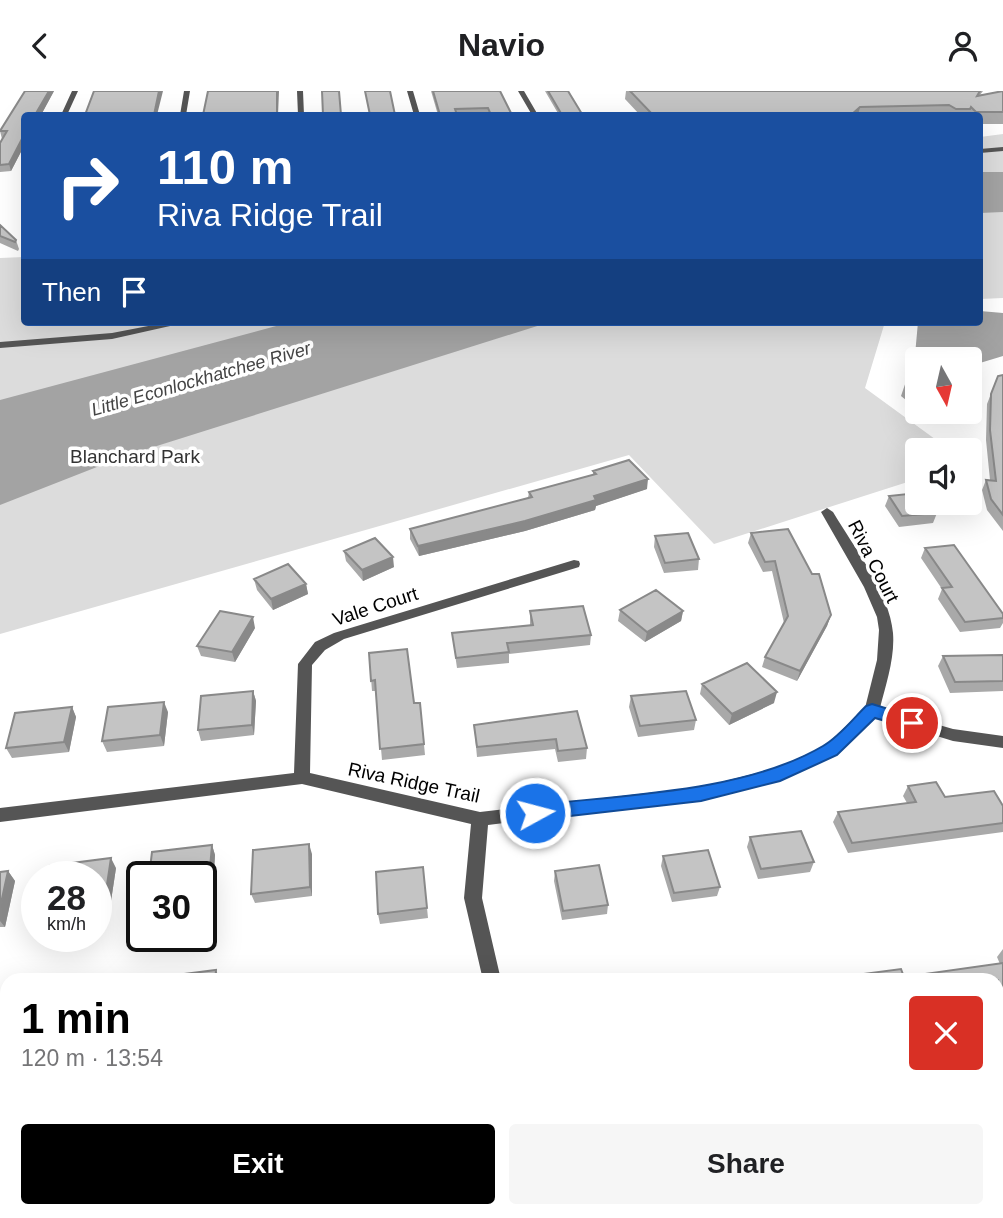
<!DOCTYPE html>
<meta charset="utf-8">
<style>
:root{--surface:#fff;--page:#f6f6f6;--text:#202124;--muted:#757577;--accent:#000}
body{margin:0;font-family:Arial,sans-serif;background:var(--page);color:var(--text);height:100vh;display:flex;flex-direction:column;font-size:26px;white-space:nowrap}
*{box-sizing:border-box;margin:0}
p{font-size:23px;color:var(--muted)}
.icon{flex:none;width:38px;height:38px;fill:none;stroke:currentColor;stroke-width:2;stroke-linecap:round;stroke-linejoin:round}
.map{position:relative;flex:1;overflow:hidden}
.side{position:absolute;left:0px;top:882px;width:1004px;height:245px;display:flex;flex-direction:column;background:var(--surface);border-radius:21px 21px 0 0;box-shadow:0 7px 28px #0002}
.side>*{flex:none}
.banner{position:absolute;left:21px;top:21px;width:962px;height:214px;border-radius:7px;box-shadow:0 7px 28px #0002;background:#1a4fa0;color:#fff;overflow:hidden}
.needle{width:46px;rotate:172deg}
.buttons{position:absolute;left:905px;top:256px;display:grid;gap:14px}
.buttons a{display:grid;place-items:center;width:77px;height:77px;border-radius:7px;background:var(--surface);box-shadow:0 7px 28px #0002;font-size:35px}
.speed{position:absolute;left:21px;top:770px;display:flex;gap:14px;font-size:35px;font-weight:700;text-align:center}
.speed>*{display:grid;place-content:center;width:91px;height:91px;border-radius:50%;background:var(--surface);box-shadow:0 7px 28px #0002;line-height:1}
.speed small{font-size:18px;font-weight:400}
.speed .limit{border:4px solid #111;border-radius:10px;background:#fff;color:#111}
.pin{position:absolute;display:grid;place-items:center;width:60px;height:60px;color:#fff;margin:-30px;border:4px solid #fff;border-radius:50%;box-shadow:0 2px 7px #0007}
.me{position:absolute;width:77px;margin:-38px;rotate:83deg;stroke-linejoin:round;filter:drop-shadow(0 0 5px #0008)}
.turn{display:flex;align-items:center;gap:24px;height:147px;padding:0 21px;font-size:32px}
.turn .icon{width:91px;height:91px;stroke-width:2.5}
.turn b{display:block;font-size:49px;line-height:60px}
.then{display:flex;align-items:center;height:66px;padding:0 21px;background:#0003;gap:14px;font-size:26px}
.round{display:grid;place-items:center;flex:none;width:74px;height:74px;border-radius:7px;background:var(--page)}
.summary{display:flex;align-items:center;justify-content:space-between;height:119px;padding:0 21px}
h1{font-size:42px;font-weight:700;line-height:52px;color:var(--accent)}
.cta{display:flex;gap:14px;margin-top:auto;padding:14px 21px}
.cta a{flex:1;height:80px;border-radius:7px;background:var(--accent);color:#fff;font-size:28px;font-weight:700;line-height:80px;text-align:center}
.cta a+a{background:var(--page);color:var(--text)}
header{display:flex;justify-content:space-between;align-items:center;height:91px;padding:0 21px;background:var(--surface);font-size:32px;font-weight:700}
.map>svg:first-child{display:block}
</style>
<header><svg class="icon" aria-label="back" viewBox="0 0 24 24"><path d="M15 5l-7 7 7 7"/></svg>Navio<svg class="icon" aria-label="person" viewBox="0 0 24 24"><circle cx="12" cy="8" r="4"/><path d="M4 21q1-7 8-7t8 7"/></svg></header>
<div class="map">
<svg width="1003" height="1127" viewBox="0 0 1003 1127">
<rect width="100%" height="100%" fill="#fff"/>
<path fill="#dcdcdc" d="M 1003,43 L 1003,207 L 980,208 L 980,46 Z
M 24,166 L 24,231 L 885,231 L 865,297 L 950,359 L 917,359 L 917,388 L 714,453 L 629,364 L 0,543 L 0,167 Z"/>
<path fill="#a3a3a3" d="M 980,81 L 1003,81 L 1003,121 L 980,122 Z
M 980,220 L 1003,222 L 1003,265 L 970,275 L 970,268 L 917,268 L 917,318 L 901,305 L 915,264 L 918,231 L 980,231 Z
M 291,231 L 550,231 L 125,365 L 0,414 L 0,309 Z"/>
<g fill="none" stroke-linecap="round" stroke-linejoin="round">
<path fill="#555" fill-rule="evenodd" d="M 72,0 L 78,0 L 67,24 L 61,24 Z
M 184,0 L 190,0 L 186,24 L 180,24 Z
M 297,0 L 303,0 L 304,24 L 298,24 Z
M 407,0 L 413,0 L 420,24 L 414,24 Z
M 518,0 L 524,0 L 538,24 L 532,24 Z
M 1003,56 L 1003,60 L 980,62 L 980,58 Z
M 169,231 L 188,231 L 112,248 L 0,257 L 0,251 L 112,242 Z
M 827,417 L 833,421 C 853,455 890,502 893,542 C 895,567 886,593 880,617 L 953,638 L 1003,645 L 1003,657 L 953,650 L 875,626 L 835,663 L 780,688 L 701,708 L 488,734 L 482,807 L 501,889 L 483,889 L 464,807 L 471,733 L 302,693 L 0,731 L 0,717 L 294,682 L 298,573 L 315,551 L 334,542 L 574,469 L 579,470 L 580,473 L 579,476 L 344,548 L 325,559 L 312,574 L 310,682 L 480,721 L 701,696 L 777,677 L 825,655 L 865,617 L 877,569 L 879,539 L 877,526 L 864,496 L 821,421 Z
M 1003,985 L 1003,1005 L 998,1006 L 998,986 Z
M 530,1120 L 552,1120 L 553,1127 L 531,1127 Z"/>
</g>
<path fill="#a9a9a9" d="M 25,0 L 54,0 L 41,24 L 24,24 L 24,55 L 11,80 L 0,81 L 0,52 L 2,48 L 0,40 Z
M 431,0 L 500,0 L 512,24 L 438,24 Z
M 545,0 L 568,0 L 582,24 L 559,24 Z
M 626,0 L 983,0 L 980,4 L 1003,0 L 1003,33 L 980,33 L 980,24 L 640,24 L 625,8 Z
M 0,134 L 16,149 L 19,158 L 18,160 L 0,152 Z
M 1003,284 L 1003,440 L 987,419 L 982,399 L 986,389 L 990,389 L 986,349 L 987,313 L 998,285 Z
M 593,380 L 647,398 L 596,415 L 595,419 L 525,440 L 419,465 L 410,448 L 410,438 L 528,407 L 529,401 L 593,384 Z
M 889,405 L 937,422 L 933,432 L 899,436 L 885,415 Z
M 751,442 L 831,524 L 827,535 L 797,590 L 762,576 L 765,566 L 784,532 L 772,480 L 763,481 L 748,452 Z
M 655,445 L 699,468 L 698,479 L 664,482 L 654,456 Z
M 925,457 L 1003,523 L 1003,532 L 1000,537 L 960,541 L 938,508 L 942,498 L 921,467 Z
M 344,460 L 394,476 L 363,490 L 346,470 Z
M 254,488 L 306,493 L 308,503 L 273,519 L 257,499 Z
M 620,519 L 683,520 L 681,530 L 645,551 L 618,530 Z
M 530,520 L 591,544 L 590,554 L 509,563 L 509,572 L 457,577 L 452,542 L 530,534 Z
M 255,537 L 235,571 L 201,565 L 197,555 Z
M 369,562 L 414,612 L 420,612 L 425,664 L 382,669 L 376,600 L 372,600 Z
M 1003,564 L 1003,600 L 950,602 L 938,575 L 943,565 Z
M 702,593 L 774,612 L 729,634 L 700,603 Z
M 253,600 L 256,610 L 254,644 L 201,650 L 198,639 Z
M 631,605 L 696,629 L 694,639 L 638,646 L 629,616 Z
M 72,616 L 76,626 L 69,661 L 12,667 L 6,657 Z
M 577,620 L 587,657 L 586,668 L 558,671 L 555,658 L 477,666 L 474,634 Z
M 168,621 L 164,655 L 107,661 L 102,650 Z
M 908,695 L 945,706 L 1003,715 L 1003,741 L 848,762 L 833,731 L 838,721 L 907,712 L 903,705 Z
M 750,746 L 814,771 L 810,781 L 758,788 L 747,756 Z
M 212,754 L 215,764 L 212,810 L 201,811 L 201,786 Z
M 312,763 L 312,805 L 255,812 L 251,803 Z
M 663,765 L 720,796 L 717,805 L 672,811 L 661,775 Z
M 423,776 L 428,827 L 380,833 L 378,823 Z
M 116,777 L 109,823 L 96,825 L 96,786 Z
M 8,780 L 15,790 L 5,836 L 0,836 L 0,781 Z
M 555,780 L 608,814 L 607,823 L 562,829 L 554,790 Z
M 1003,858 L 1003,918 L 998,919 L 998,889 L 846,889 L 848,885 L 904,886 L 1000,873 L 997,866 Z
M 1003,1059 L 1003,1118 L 995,1123 L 973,1127 L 920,1127 L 917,1120 L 998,1120 L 998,1064 Z
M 408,1120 L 462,1120 L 462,1122 L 428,1127 L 409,1127 Z
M 710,1120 L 773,1120 L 775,1127 L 711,1127 Z
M 814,1120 L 892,1120 L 895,1127 L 816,1127 Z"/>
<path fill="#898989" d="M 49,0 L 54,0 L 41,24 L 35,24 Z
M 159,0 L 163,0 L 157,24 L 154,24 Z
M 277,0 L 279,0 L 278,24 L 277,24 Z
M 860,16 L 858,24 L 851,24 Z
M 24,44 L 24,55 L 11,80 L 9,73 Z
M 648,388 L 647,398 L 596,415 L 595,419 L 525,440 L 419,465 L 418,455 L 594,405 Z
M 393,466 L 394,476 L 363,490 L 362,479 Z
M 306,493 L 308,503 L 273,519 L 271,508 Z
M 683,520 L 681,530 L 645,551 L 647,541 Z
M 831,524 L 827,535 L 797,590 L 800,580 Z
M 253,526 L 255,537 L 235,571 L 232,561 Z
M 253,600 L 256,610 L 254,644 L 252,634 Z
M 777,601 L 774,612 L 729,634 L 732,623 Z
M 164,611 L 168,621 L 164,655 L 160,644 Z
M 72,616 L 76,626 L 69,661 L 64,651 Z
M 309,753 L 312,763 L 312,805 L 310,796 Z
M 212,754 L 215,764 L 212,810 L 208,800 Z
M 111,767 L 116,777 L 109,823 L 104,814 Z
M 8,780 L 15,790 L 5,836 L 0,830 L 0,817 Z
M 216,879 L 220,889 L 215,889 Z"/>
<path fill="#c4c4c4" stroke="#898989" stroke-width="2" d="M 25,0 L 49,0 L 35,24 L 24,24 L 24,44 L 9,73 L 0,74 L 0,52 L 7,40 L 0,40 Z
M 94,0 L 159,0 L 154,24 L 85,24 Z
M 208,0 L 277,0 L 277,24 L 203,24 Z
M 322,0 L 339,0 L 341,24 L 323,24 Z
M 365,0 L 390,0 L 395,24 L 370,24 Z
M 433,0 L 500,0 L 512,24 L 491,24 L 488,17 L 455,18 L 457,24 L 440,24 Z
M 548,0 L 568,0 L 582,23 L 581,24 L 562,24 Z
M 630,0 L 980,0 L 977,5 L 1003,0 L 1003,21 L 976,21 L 971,16 L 970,18 L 956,18 L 949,14 L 860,16 L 851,24 L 653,24 Z
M 0,134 L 16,149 L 15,151 L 0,145 Z
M 1003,284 L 1003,424 L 991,408 L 986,389 L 996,390 L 990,339 L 991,303 L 998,285 Z
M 629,369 L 648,388 L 594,405 L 596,409 L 525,430 L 418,455 L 410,438 L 532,406 L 529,401 L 596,383 L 593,380 Z
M 917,402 L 917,411 L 929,411 L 937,422 L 902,425 L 889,405 Z
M 788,438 L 812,483 L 819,483 L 831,524 L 800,580 L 765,566 L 788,525 L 775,470 L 765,471 L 751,442 Z
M 688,442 L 699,468 L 665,472 L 655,445 Z
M 375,447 L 393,466 L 362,479 L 344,460 Z
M 954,454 L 1003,523 L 1003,527 L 965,531 L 942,497 L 952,496 L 925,457 Z
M 288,473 L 306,493 L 271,508 L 254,488 Z
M 656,499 L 683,520 L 647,541 L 620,519 Z
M 583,515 L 591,544 L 507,552 L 509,561 L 456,567 L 452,542 L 533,534 L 530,520 Z
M 220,520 L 253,526 L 232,561 L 197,555 Z
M 407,558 L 414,612 L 420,612 L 424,653 L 380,658 L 375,589 L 371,590 L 369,562 Z
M 1003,564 L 1003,590 L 955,591 L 943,565 Z
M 747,572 L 777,601 L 732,623 L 702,593 Z
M 253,600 L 252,634 L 198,639 L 201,605 Z
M 686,600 L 696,629 L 640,635 L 631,605 Z
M 164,611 L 160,644 L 102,650 L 108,616 Z
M 72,616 L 64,651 L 6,657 L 15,622 Z
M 577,620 L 587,657 L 558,660 L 556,648 L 477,656 L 474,634 Z
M 936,691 L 945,706 L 994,700 L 1003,715 L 1003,732 L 852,752 L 838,721 L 916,711 L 908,695 Z
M 801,740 L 814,771 L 761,778 L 750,746 Z
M 309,753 L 310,796 L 251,803 L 253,759 Z
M 212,754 L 208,800 L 201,801 L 201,786 L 149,786 L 152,761 Z
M 708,759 L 720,796 L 674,802 L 663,765 Z
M 111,767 L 104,814 L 96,815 L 96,786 L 46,786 L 49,775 Z
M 599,774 L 608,814 L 563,820 L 555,780 Z
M 423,776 L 427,817 L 378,823 L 376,781 Z
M 8,780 L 0,817 L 0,781 Z
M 1003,872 L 1003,910 L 998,911 L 998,889 L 850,889 L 848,885 L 901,878 L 904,886 Z
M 216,879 L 215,889 L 176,889 L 177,884 Z
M 1003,1063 L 1003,1112 L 1002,1113 L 1003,1117 L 998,1118 L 998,1064 Z
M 408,1120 L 428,1120 L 408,1123 Z
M 675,1120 L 682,1120 L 684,1127 L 631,1127 Z
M 715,1120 L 773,1120 L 775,1127 L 717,1127 Z
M 822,1120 L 892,1120 L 895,1127 L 824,1127 Z
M 927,1120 L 983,1120 L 940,1127 L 929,1127 Z"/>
<path fill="#1a73e8" stroke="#114b97" stroke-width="2" d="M 872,613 L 918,627 L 921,632 L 918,636 L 912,638 L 875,627 L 837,664 L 780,690 L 701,710 L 535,729 L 529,727 L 526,722 L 529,716 L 535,714 C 624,704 745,701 823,655 C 839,646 853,628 866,615 Z"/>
<g text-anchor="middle" stroke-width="7" stroke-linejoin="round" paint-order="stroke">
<g font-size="18" font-style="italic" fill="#444" stroke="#fff">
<text transform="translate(201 288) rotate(-16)" y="6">Little Econlockhatchee River</text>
</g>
<g font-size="19" fill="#333" stroke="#fff">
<text x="135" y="372">Blanchard Park</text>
</g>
<g font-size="19" fill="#000" stroke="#fff">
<text transform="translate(874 470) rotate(63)" y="7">Riva Court</text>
<text transform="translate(375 515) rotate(-18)" y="7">Vale Court</text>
<text transform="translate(414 691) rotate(12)" y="7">Riva Ridge Trail</text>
</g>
</g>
</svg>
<div class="buttons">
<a><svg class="needle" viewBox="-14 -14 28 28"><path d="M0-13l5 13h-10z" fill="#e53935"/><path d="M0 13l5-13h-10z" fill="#757577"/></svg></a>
<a><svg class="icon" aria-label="sound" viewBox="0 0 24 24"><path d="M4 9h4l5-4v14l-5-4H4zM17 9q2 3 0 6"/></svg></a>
</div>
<div class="speed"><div>28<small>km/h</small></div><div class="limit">30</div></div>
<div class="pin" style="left:912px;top:632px;background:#d93025"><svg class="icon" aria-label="arrive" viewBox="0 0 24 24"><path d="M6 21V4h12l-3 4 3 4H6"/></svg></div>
<svg class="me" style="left:535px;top:722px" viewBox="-20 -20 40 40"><circle r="17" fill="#1a73e8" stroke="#fff" stroke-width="3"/><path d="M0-11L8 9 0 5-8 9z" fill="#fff"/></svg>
<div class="banner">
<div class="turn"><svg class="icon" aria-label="right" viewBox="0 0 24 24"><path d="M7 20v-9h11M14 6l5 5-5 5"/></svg><div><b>110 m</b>Riva Ridge Trail</div></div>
<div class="then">Then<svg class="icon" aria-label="arrive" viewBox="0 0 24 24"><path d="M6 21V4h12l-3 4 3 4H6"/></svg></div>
</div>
<section class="side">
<div class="summary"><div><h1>1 min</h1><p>120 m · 13:54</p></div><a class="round" style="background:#d93025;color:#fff"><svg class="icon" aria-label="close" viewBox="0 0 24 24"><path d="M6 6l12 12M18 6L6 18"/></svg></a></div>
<div class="cta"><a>Exit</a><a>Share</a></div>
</section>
</div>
